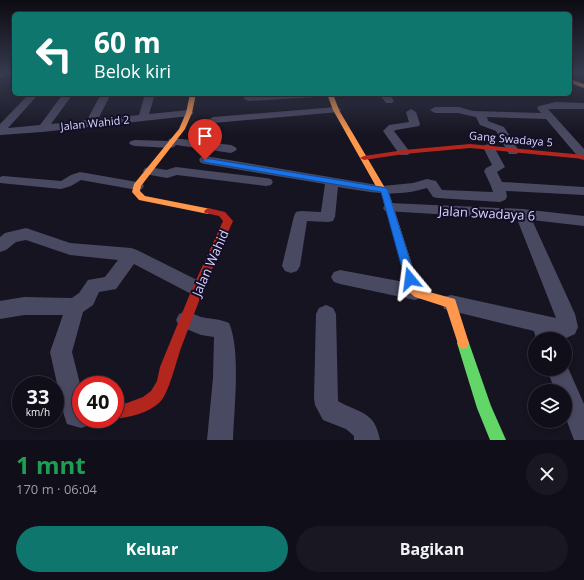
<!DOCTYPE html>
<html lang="id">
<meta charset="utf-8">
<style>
:root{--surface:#100f19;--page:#191822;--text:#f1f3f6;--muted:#9c9ca2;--line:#302f38;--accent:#0f766e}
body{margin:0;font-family:"Open Sans",sans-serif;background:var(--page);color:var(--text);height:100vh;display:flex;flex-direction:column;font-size:15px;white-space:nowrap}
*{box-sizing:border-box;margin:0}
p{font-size:13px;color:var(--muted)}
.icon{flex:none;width:22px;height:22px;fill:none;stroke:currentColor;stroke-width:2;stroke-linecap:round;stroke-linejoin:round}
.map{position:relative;height:440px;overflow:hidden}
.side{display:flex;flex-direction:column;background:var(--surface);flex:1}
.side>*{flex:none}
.top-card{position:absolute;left:12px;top:12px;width:560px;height:84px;border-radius:6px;box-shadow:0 2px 6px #0003,0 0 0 1px var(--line);background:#0f766e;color:#fff;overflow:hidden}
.controls{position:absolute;left:528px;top:332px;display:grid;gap:8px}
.controls a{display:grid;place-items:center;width:44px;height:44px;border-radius:50%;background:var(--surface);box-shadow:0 2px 6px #0003,0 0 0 1px var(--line);font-size:20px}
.speed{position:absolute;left:12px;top:376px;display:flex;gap:8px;font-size:20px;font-weight:700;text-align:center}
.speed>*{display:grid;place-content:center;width:52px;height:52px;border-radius:50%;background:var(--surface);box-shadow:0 2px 6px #0003,0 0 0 1px var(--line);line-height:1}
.speed small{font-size:10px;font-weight:400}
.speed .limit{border:6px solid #d22;background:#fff;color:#111}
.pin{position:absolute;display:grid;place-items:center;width:34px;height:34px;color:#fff;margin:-41px -17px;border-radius:50% 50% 50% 0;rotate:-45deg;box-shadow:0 0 4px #0007}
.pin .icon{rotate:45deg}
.me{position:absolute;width:44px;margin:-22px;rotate:344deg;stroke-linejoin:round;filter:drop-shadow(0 0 3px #0008)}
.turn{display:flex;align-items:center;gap:14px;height:84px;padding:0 16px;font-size:18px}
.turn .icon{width:52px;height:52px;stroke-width:2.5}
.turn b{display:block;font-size:28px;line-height:34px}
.round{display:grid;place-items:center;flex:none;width:42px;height:42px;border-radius:21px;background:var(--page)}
.headline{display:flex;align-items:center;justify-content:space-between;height:68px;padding:0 16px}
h1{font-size:24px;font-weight:700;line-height:30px;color:#1e9e55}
.button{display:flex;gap:8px;margin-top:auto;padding:8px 16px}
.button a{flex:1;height:46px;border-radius:24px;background:var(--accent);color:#fff;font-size:16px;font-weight:700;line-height:46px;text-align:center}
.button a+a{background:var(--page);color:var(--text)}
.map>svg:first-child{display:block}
</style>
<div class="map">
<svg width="584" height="440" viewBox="0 0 584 440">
<rect width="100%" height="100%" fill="#161421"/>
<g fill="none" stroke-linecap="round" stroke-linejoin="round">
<path fill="#4a4962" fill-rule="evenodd" d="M 0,73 L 7,73 L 0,78 Z
M 31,94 L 36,97 L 8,128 L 40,125 L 63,94 L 73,94 L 51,124 L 87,120 L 101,94 L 111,94 L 98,119 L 139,115 L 145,94 L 155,94 L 149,114 L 189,110 L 194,113 L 189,116 L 42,132 L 0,135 L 0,124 L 28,95 Z
M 269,94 L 323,94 L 318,97 L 248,101 L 243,98 L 248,95 Z
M 379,94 L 389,94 L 394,101 L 392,103 L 386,103 Z
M 556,102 L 584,103 L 584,109 L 548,109 L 584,149 L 584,160 L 580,159 L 546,119 L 487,117 L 488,121 L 504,127 L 519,151 L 517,154 L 509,154 L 496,131 L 480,125 L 476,117 L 458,113 L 435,113 L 430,110 L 435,107 L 459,107 L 473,111 L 541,113 L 537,108 L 539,106 Z
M 336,107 L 339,108 L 341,110 L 339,112 L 213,123 L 208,120 L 213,117 Z
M 411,109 L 416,112 L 420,124 L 419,126 L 396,130 L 394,131 L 410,152 L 408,155 L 400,155 L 383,131 L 389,125 L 409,122 L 406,112 Z
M 173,138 L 231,145 L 235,147 L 237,149 L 235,151 L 231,153 L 176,145 L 174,147 L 170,148 L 135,146 L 131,145 L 129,143 L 131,141 L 135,140 L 168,141 L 169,139 Z
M 489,144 L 493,145 L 505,167 L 497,172 L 502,182 L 584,187 L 584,195 L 506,191 L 507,197 L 505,200 L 500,202 L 438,198 L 433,197 L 427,188 C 394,198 370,192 338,187 L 335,217 L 333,221 L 328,222 L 307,221 L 300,266 L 297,271 L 291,273 L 285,271 L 282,266 L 294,216 L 296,212 L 301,211 L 321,212 L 325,184 L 205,164 L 201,163 L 199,160 L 201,157 L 205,156 L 383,186 L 413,183 L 427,179 L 436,181 L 442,190 L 493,192 L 491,186 L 484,171 L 486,168 L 492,165 L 483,147 L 485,145 Z
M 149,167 L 166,170 L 176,167 L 266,178 L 271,179 L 273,182 L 271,185 L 266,186 L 177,175 L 167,178 L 145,174 L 143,171 L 145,168 Z
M 80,172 L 137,182 L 142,183 L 144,186 L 142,189 L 137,190 L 81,180 L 71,186 L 61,189 L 0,183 L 0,177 L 3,176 L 61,181 L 71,175 Z
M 390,203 L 522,209 L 584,216 L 584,226 L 532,220 L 575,314 L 578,327 L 575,334 L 564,339 L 556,336 L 556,339 L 536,339 L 534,331 L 444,309 L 442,303 L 444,297 L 451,295 L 556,318 L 517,219 L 385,211 L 383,208 L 385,205 Z
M 26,228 L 70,243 L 131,248 L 137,250 L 203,283 L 206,289 L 203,295 L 197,297 L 134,264 L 116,289 L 99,292 L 93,305 L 83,312 L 72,352 L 81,388 L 81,419 L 92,419 L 90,425 L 81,428 L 67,424 L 64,415 L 50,352 L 63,315 L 24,315 L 0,319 L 0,301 L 24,297 L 72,298 L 79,293 L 88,280 L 105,277 L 118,260 L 70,255 L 26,240 L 16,242 L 6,250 L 0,252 L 0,237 L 5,233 Z
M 340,270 L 415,284 L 421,286 L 424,292 L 421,298 L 415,300 L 340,284 L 334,282 L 331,277 L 334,272 Z
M 326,305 L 333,308 L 336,314 L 338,401 C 360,414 374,410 380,440 L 354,440 L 354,436 L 346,429 L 323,420 L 315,405 L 314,398 L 316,314 L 319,308 Z
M 186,311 C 191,313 196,315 201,317 C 211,319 220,319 229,323 C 241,350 234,409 233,440 L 207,440 L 213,378 L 214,337 L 201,335 L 179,326 L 176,320 L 179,314 Z
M 565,361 L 584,404 L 584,440 L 574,440 L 565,416 L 565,391 L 555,391 L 547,369 L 565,369 Z"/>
<path fill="#63d668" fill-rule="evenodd" d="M 463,337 L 467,339 L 469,343 L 491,406 L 506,440 L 490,440 L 477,408 L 457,343 L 459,339 Z"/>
<path fill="#ff974d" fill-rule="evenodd" d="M 570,79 L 584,84 L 584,88 L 570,83 Z
M 190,94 L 196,94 L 192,113 L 185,129 L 141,186 L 140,191 L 145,196 L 211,209 L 212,211 L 208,214 L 139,200 L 132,192 L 134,184 L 179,129 L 186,113 Z
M 327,94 L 333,94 L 339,110 L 385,188 L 388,190 L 419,287 L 422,290 L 455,299 L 469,343 L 467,347 L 463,349 L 459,347 L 446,307 L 415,297 L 410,293 L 381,192 L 378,190 L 333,110 Z"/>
<path fill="#b3261e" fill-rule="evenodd" d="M 470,144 L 584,155 L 584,159 L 470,148 L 404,154 L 364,160 L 360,158 L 364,156 L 404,150 Z
M 208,208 L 225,212 L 233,221 C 214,263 197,305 181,348 C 176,362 169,393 160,402 C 149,413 130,417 115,419 L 115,405 L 127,403 L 143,397 L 151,391 L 157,381 L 160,367 L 192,289 L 223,221 L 219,216 L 205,213 L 204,211 Z"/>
</g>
<linearGradient id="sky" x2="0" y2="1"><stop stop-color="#0c0b12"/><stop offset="0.54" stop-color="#363a4e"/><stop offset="1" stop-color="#363a4e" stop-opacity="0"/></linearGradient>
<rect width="584" height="135" fill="url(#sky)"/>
<path fill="#1a73e8" stroke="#114b97" d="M 205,158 L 387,188 L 416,279 L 414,282 L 410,284 L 406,282 L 405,279 L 381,192 L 203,162 L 203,159 Z"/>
<g text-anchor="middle" stroke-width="4" stroke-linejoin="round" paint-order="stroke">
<g font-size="11" fill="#d9d4ff" stroke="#130f26">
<text transform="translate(95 123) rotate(-6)" y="4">Jalan Wahid 2</text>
<text transform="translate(511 139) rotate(5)" y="4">Gang Swadaya 5</text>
</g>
<g font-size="13" fill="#d9d4ff" stroke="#130f26">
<text transform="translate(487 213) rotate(3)" y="5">Jalan Swadaya 6</text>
<text transform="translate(210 263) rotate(-66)" y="5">Jalan Wahid</text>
</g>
</g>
</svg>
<div class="controls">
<a><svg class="icon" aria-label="sound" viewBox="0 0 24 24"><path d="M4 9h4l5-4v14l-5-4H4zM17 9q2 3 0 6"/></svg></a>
<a><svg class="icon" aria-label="layers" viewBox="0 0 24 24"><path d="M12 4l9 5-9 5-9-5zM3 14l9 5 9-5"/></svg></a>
</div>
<div class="speed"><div>33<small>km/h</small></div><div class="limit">40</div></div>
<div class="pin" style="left:205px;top:160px;background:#d93025"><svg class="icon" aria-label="arrive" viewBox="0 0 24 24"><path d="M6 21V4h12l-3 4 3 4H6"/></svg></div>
<svg class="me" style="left:410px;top:279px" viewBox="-20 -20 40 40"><path d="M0-17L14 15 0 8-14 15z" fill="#1a73e8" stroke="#fff" stroke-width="4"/></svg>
<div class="top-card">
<div class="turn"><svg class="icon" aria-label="left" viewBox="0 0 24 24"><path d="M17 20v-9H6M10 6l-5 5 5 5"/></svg><div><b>60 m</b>Belok kiri</div></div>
</div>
</div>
<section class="side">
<div class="headline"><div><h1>1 mnt</h1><p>170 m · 06:04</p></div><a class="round"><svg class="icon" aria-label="close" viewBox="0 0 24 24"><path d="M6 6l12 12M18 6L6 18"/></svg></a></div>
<div class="button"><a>Keluar</a><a>Bagikan</a></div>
</section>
